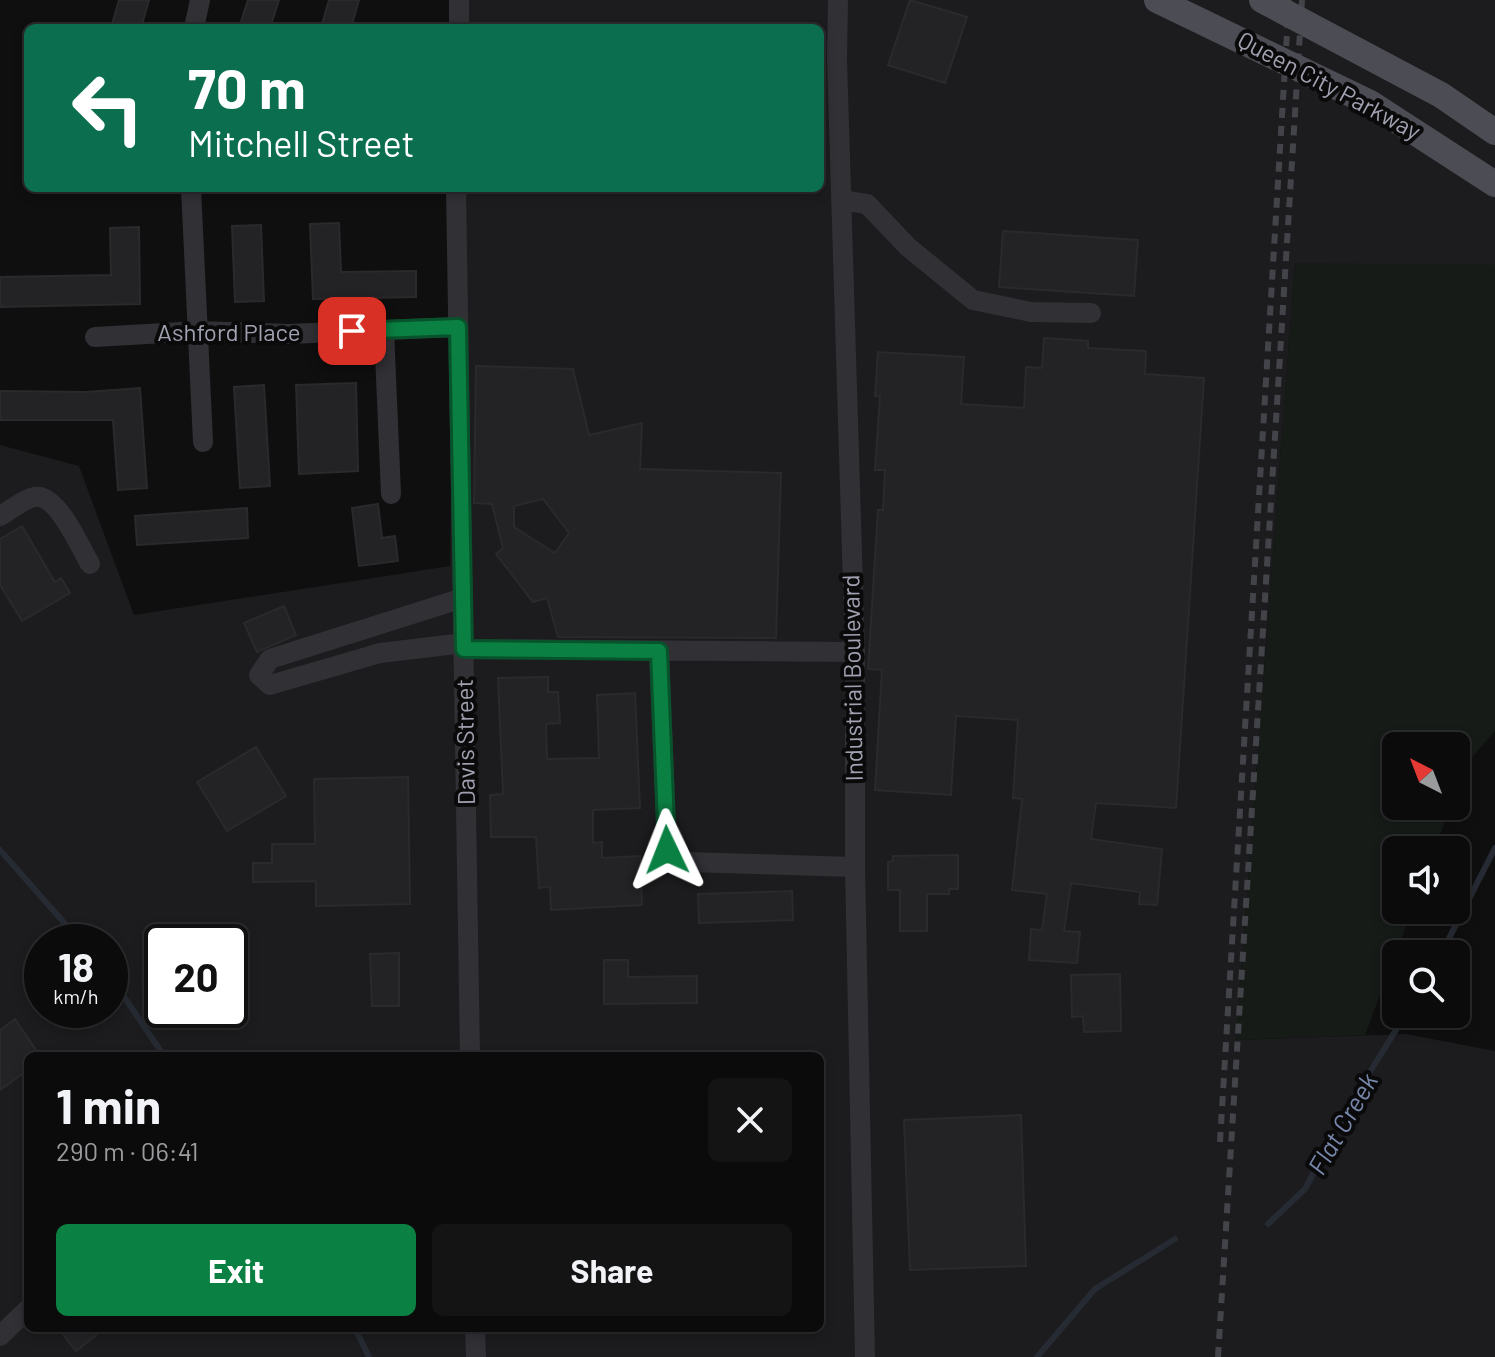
<!DOCTYPE html>
<meta charset="utf-8">
<style>
:root{--surface:#0b0b0c;--page:#141415;--text:#f1f3f6;--muted:#9a9b9d;--line:#2b2b2d;--accent:#0b8043}
body{margin:0;font-family:Barlow,sans-serif;background:var(--page);color:var(--text);height:100vh;display:flex;flex-direction:column;font-size:30px;white-space:nowrap}
*{box-sizing:border-box;margin:0}
p{font-size:26px;color:var(--muted)}
.icon{flex:none;width:44px;height:44px;fill:none;stroke:currentColor;stroke-width:2;stroke-linecap:round;stroke-linejoin:round}
.map{position:relative;flex:1;overflow:hidden}
.details{position:absolute;left:24px;top:1052px;width:800px;height:280px;display:flex;flex-direction:column;background:var(--surface);border-radius:12px;box-shadow:0 4px 12px #0003,0 0 0 2px var(--line)}
.details>*{flex:none}
.banner{position:absolute;left:24px;top:24px;width:800px;height:168px;border-radius:12px;box-shadow:0 4px 12px #0003,0 0 0 2px var(--line);background:#0b6e4f;color:#fff;overflow:hidden}
.needle{width:52px;rotate:318deg}
.controls{position:absolute;left:1382px;top:732px;display:grid;gap:16px}
.controls a{display:grid;place-items:center;width:88px;height:88px;border-radius:12px;background:var(--surface);box-shadow:0 4px 12px #0003,0 0 0 2px var(--line);font-size:40px}
.speed{position:absolute;left:24px;top:924px;display:flex;gap:16px;font-size:40px;font-weight:700;text-align:center}
.speed>*{display:grid;place-content:center;width:104px;height:104px;border-radius:50%;background:var(--surface);box-shadow:0 4px 12px #0003,0 0 0 2px var(--line);line-height:1}
.speed small{font-size:20px;font-weight:400}
.speed .limit{border:4px solid #111;border-radius:12px;background:#fff;color:#111}
.pin{position:absolute;display:grid;place-items:center;width:68px;height:68px;color:#fff;margin:-34px;border-radius:16px;box-shadow:0 4px 12px #0006}
.me{position:absolute;width:88px;margin:-44px;rotate:358deg;stroke-linejoin:round;filter:drop-shadow(0 0 6px #0008)}
.turn{display:flex;align-items:center;gap:28px;height:168px;padding:0 32px;font-size:36px}
.turn .icon{width:104px;height:104px;stroke-width:2.5}
.turn b{display:block;font-size:56px;line-height:68px}
.round{display:grid;place-items:center;flex:none;width:84px;height:84px;border-radius:12px;background:var(--page)}
.headline{display:flex;align-items:center;justify-content:space-between;height:136px;padding:0 32px}
h1{font-size:48px;font-weight:700;line-height:60px}
.cta{display:flex;gap:16px;margin-top:auto;padding:16px 32px}
.cta a{flex:1;height:92px;border-radius:12px;background:var(--accent);color:#fff;font-size:32px;font-weight:700;line-height:92px;text-align:center}
.cta a+a{background:var(--page);color:var(--text)}
.map>svg:first-child{display:block}
</style>
<div class="map">
<svg width="1495" height="1357" viewBox="0 0 1495 1357">
<rect width="100%" height="100%" fill="#0f0f10"/>
<path fill="#1c1b1d" fill-rule="evenodd" d="M 459,0 L 1495,0 L 1495,265 L 1295,264 L 1236,1040 L 1406,1034 L 1495,1051 L 1495,1357 L 0,1357 L 0,445 L 79,466 L 134,615 L 450,566 L 456,188 L 820,188 L 820,28 L 458,28 ZM 42,942 L 110,942 L 110,1010 L 42,1010 ZM 162,942 L 230,942 L 230,1010 L 162,1010 ZM 28,1056 L 820,1056 L 820,1328 L 28,1328 Z"/>
<path fill="#161b18" d="M 1295,263 L 1495,265 L 1495,731 L 1467,763 L 1456,792 L 1456,746 L 1396,746 L 1396,806 L 1451,806 L 1434,850 L 1396,850 L 1396,910 L 1412,910 L 1365,1035 L 1236,1040 Z"/>
<g fill="none" stroke-linecap="round" stroke-linejoin="round">
<path stroke="#262b33" stroke-width="6" d="M 0,850 L 81,942
M 1441,954 L 1495,848
M 110,976 L 164,1056
M 1268,1224 L 1305,1189 L 1353,1099 L 1406,1014
M 355,1328 L 369,1357
M 1037,1357 L 1095,1289 L 1175,1239"/>
</g>
<path fill="#232225" stroke="#2a292c" stroke-width="2" fill-rule="evenodd" d="M 119,0 L 149,0 L 141,28 L 111,28 Z
M 248,0 L 279,0 L 270,28 L 239,28 Z
M 329,0 L 359,0 L 351,28 L 321,28 Z
M 910,0 L 967,17 L 945,83 L 888,65 Z
M 339,223 L 341,272 L 416,271 L 416,297 L 313,299 L 310,224 Z
M 261,225 L 264,301 L 235,302 L 232,226 Z
M 139,227 L 140,304 L 0,307 L 0,277 L 111,275 L 110,228 Z
M 1003,231 L 1138,240 L 1134,296 L 999,287 Z
M 1044,338 L 1088,341 L 1088,348 L 1146,351 L 1145,374 L 1204,378 L 1176,808 L 1096,803 L 1091,839 L 1162,849 L 1157,905 L 1139,904 L 1140,892 L 1071,883 L 1064,931 L 1080,932 L 1077,963 L 1029,960 L 1031,929 L 1042,930 L 1047,894 L 1012,890 L 1022,799 L 1013,798 L 1018,720 L 956,716 L 951,795 L 875,790 L 882,670 L 868,669 L 878,510 L 883,510 L 885,470 L 875,470 L 880,396 L 875,396 L 878,352 L 964,357 L 961,404 L 1024,408 L 1026,367 L 1042,368 Z
M 476,366 L 573,369 L 589,435 L 642,423 L 640,469 L 781,473 L 776,638 L 558,637 L 547,598 L 533,602 L 496,554 L 503,548 L 492,504 L 474,503 ZM 543,499 L 569,533 L 555,553 L 514,527 L 514,506 Z
M 356,383 L 358,471 L 299,474 L 296,385 Z
M 264,385 L 270,486 L 240,488 L 234,387 Z
M 140,388 L 147,488 L 118,490 L 113,420 L 0,420 L 0,391 L 86,392 Z
M 378,504 L 382,538 L 395,536 L 398,561 L 359,566 L 352,508 Z
M 247,508 L 248,538 L 137,545 L 135,516 Z
M 22,526 L 55,582 L 61,578 L 70,593 L 22,621 L 0,585 L 0,539 Z
M 284,606 L 296,635 L 257,652 L 244,623 Z
M 548,677 L 548,692 L 558,692 L 560,723 L 546,724 L 547,759 L 599,758 L 597,695 L 635,693 L 640,808 L 593,810 L 593,843 L 602,842 L 602,858 L 640,856 L 642,905 L 551,910 L 550,887 L 539,888 L 536,837 L 491,837 L 490,795 L 503,794 L 498,678 Z
M 256,747 L 286,796 L 227,831 L 197,782 Z
M 408,777 L 410,904 L 316,906 L 316,881 L 253,882 L 253,863 L 272,863 L 272,844 L 315,844 L 314,779 Z
M 958,855 L 958,889 L 949,889 L 949,894 L 927,894 L 927,931 L 900,931 L 900,890 L 888,890 L 888,862 L 893,861 L 893,856 Z
M 792,891 L 793,920 L 699,923 L 698,894 Z
M 399,953 L 399,1006 L 372,1006 L 370,954 Z
M 604,960 L 628,960 L 628,977 L 697,976 L 697,1003 L 604,1004 Z
M 1120,974 L 1121,1031 L 1084,1032 L 1083,1016 L 1072,1017 L 1071,975 Z
M 15,1019 L 40,1056 L 28,1056 L 28,1070 L 0,1090 L 0,1030 Z
M 1021,1115 L 1026,1266 L 910,1270 L 904,1120 Z
M 58,1328 L 105,1328 L 76,1351 Z"/>
<g fill="none" stroke-linecap="round" stroke-linejoin="round">
<path stroke="#313035" stroke-width="20" d="M 838,0 L 837,59 L 855,652 L 855,867 L 865,1357
M 194,28 L 200,0
M 459,28 L 459,0
M 191,188 L 203,442
M 456,188 L 470,1056
M 841,200 L 867,204 L 908,247 L 973,300 L 1031,312 L 1091,313
M 384,330 L 391,494
M 95,337 L 199,331 L 289,334 L 458,327
M 0,516 C 10,511 23,499 34,497 C 57,492 80,547 90,564
M 463,598 L 270,659 L 259,675 L 270,685 L 380,653 L 464,643
M 464,649 L 855,652
M 659,651 L 667,850 L 686,862 L 855,867
M 475,1328 L 476,1357
M 0,1336 L 28,1309"/>
<path stroke="#43444a" stroke-width="6" stroke-dasharray="10 8" stroke-linecap="butt" d="M 1220,1142 L 1289,0
M 1218,1357 L 1302,0"/>
<path stroke="#4c4d54" stroke-width="26" d="M 1157,0 L 1370,103 L 1495,184
M 1262,0 L 1441,95 L 1495,132"/>
</g>
<g fill="none" stroke-linecap="round" stroke-linejoin="round">
<defs>
<path id="route" d="M 352,331 L 458,327 L 464,649 L 659,651 L 667,850"/>
</defs>
<use href="#route" stroke="#07532c" stroke-width="20"/>
<use href="#route" stroke="#0b8043" stroke-width="14"/>
</g>
<g text-anchor="middle" stroke-width="8" stroke-linejoin="round" paint-order="stroke">
<g font-size="24" fill="#a1a2b1" stroke="#0b0a0b">
<text transform="translate(1329 86) rotate(28)" y="8">Queen City Parkway</text>
<text x="229" y="341">Ashford Place</text>
<text transform="translate(853 678) rotate(-91)" y="8">Industrial Boulevard</text>
<text transform="translate(466 742) rotate(-91)" y="8">Davis Street</text>
</g>
<g font-size="26" font-style="italic" fill="#7888ac" stroke="#0b0a0b">
<text transform="translate(1343 1124) rotate(-60)" y="9">Flat Creek</text>
</g>
</g>
</svg>
<div class="controls">
<a><svg class="needle" viewBox="-14 -14 28 28"><path d="M0-13l5 13h-10z" fill="#e53935"/><path d="M0 13l5-13h-10z" fill="#9a9b9d"/></svg></a>
<a><svg class="icon" aria-label="sound" viewBox="0 0 24 24"><path d="M4 9h4l5-4v14l-5-4H4zM17 9q2 3 0 6"/></svg></a>
<a><svg class="icon" aria-label="search" viewBox="0 0 24 24"><circle cx="10" cy="10" r="6"/><path d="M15 15l6 6"/></svg></a>
</div>
<div class="speed"><div>18<small>km/h</small></div><div class="limit">20</div></div>
<div class="pin" style="left:352px;top:331px;background:#d93025"><svg class="icon" aria-label="arrive" viewBox="0 0 24 24"><path d="M6 21V4h12l-3 4 3 4H6"/></svg></div>
<svg class="me" style="left:667px;top:850px" viewBox="-20 -20 40 40"><path d="M0-17L14 15 0 8-14 15z" fill="#0b8043" stroke="#fff" stroke-width="4"/></svg>
<div class="banner">
<div class="turn"><svg class="icon" aria-label="left" viewBox="0 0 24 24"><path d="M17 20v-9H6M10 6l-5 5 5 5"/></svg><div><b>70 m</b>Mitchell Street</div></div>
</div>
<section class="details">
<div class="headline"><div><h1>1 min</h1><p>290 m · 06:41</p></div><a class="round"><svg class="icon" aria-label="close" viewBox="0 0 24 24"><path d="M6 6l12 12M18 6L6 18"/></svg></a></div>
<div class="cta"><a>Exit</a><a>Share</a></div>
</section>
</div>
